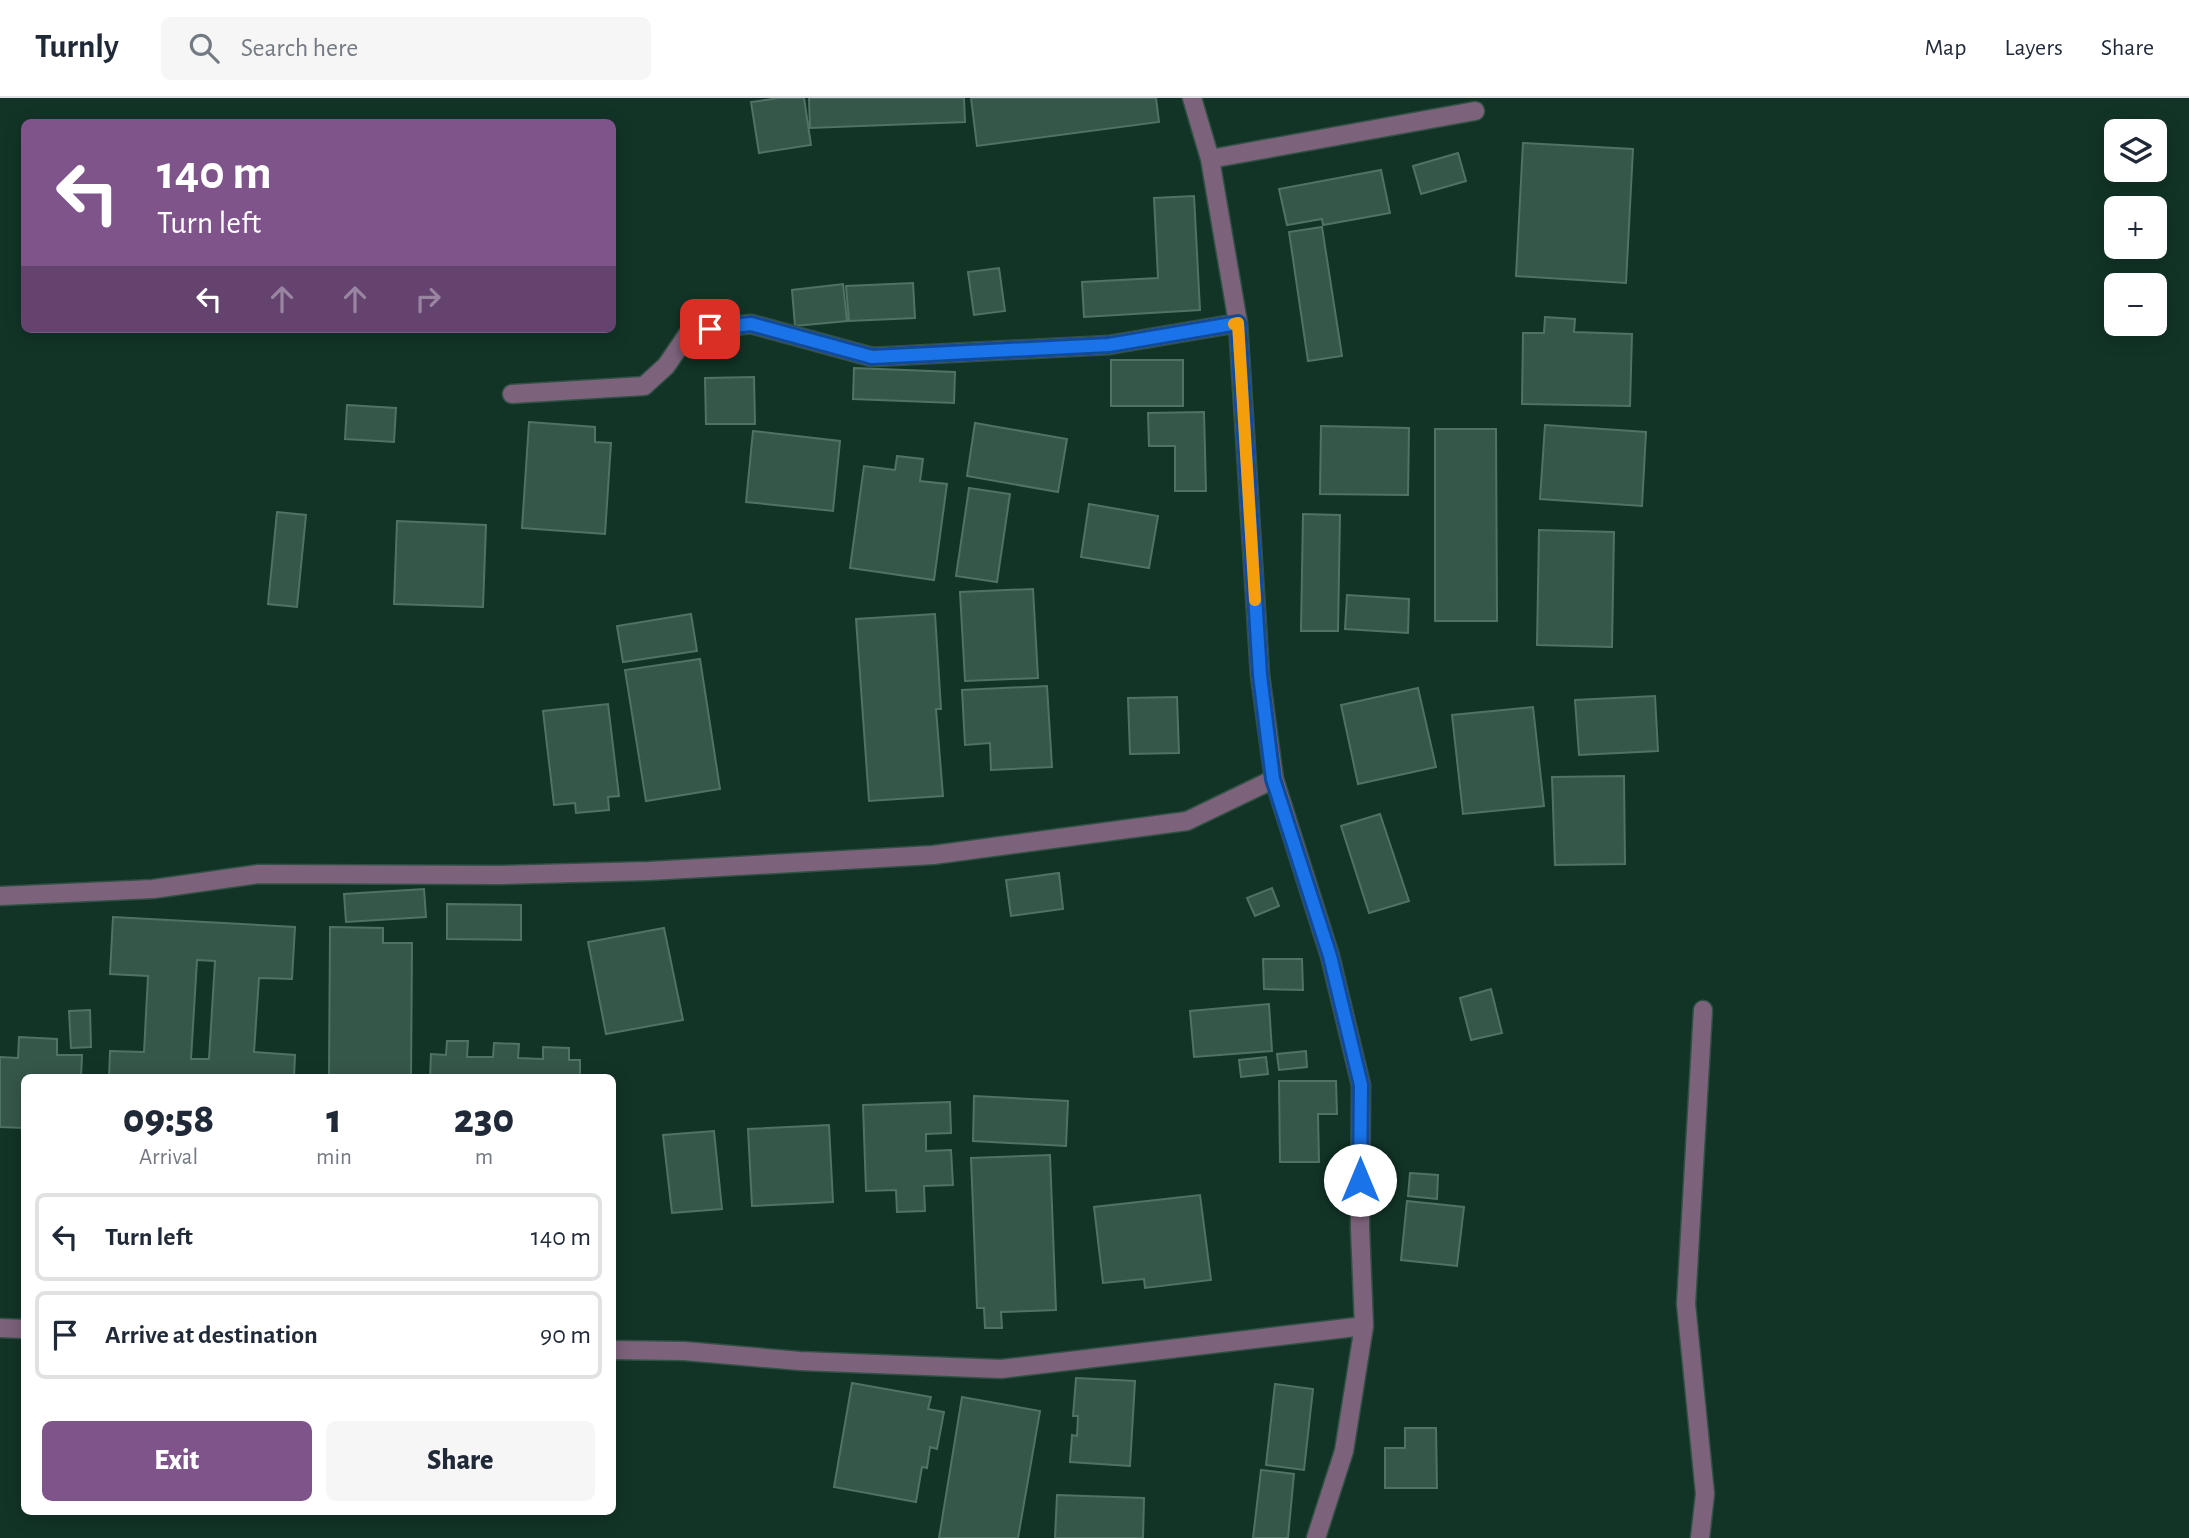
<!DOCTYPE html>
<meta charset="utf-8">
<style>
:root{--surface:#fff;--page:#f6f6f7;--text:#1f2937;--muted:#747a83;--line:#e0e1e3;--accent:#7e548b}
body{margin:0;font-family:"Alegreya Sans",sans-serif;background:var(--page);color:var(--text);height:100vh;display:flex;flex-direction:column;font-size:26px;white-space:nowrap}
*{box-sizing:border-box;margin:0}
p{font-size:23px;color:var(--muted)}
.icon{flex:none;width:38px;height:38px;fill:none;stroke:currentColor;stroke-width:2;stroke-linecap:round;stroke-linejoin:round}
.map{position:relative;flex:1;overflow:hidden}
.drawer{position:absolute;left:21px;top:976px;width:595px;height:441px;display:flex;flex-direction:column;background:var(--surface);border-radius:10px;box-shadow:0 4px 18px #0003}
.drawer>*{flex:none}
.guide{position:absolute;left:21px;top:21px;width:595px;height:214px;border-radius:10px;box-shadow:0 4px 18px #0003;background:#7e548b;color:#fff;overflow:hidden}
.tools{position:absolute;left:2104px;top:21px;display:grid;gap:14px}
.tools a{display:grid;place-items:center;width:63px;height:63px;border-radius:10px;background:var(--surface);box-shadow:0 4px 18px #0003;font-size:35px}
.pin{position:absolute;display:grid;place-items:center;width:60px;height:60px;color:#fff;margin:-30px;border-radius:14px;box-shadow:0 4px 10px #0006}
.me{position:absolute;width:77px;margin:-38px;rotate:0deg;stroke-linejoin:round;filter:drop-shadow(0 0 5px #0008)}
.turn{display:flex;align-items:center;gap:24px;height:147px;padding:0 21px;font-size:32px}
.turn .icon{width:91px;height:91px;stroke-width:2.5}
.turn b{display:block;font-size:49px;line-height:60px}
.lanes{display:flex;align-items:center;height:66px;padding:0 21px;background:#0003;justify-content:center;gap:35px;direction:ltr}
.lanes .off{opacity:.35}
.eta{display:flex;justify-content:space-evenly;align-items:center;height:119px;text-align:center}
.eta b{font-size:42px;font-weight:800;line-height:49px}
.primary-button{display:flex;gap:14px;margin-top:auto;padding:14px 21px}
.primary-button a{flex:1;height:80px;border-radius:10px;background:var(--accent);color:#fff;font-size:28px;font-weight:800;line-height:80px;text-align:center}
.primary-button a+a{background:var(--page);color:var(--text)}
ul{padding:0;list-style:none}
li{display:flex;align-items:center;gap:21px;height:88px;margin:0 14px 10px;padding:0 7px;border:4px solid var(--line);border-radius:10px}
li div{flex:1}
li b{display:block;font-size:26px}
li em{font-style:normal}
header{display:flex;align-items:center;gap:42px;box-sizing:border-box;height:98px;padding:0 35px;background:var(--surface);border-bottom:2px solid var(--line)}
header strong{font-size:33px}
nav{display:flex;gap:38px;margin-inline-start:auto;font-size:24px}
.search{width:490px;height:63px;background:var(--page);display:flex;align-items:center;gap:18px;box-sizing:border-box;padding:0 24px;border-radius:10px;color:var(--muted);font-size:26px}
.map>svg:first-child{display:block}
</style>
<header>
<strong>Turnly</strong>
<div class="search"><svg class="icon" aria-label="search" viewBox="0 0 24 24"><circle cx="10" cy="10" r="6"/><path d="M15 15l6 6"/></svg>Search here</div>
<nav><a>Map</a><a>Layers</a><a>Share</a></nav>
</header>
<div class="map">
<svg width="2189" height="1440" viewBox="0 0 2189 1440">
<rect width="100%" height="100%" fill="#123427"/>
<path fill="#355749" stroke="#507264" stroke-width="2" fill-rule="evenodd" d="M 779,0 L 804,0 L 811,47 L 759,55 L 751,4 Z
M 809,0 L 964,0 L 965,24 L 810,30 Z
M 971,0 L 1156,0 L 1159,24 L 977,48 Z
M 1523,45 L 1633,51 L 1626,185 L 1516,178 Z
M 1458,55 L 1466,83 L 1421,96 L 1413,68 Z
M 1381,72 L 1390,115 L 1323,127 L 1322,121 L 1287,127 L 1279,91 Z
M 1194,98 L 1200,212 L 1084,219 L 1082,184 L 1158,180 L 1154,100 Z
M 1322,129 L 1342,258 L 1308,263 L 1289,134 Z
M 999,170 L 1005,213 L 974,217 L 968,174 Z
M 913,185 L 915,220 L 849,223 L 846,188 Z
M 843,186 L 847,223 L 795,228 L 792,192 Z
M 1545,219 L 1575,221 L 1574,234 L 1632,236 L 1630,308 L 1522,306 L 1523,235 L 1544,235 Z
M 1111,262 L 1183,262 L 1183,308 L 1111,308 Z
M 854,270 L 955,274 L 954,305 L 853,301 Z
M 754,279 L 755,326 L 706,326 L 705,280 Z
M 347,307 L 396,310 L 394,344 L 345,341 Z
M 1204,314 L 1206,393 L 1175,393 L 1175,348 L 1149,348 L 1148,315 Z
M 529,324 L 595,329 L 595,344 L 611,345 L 605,436 L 522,430 Z
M 975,325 L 1067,341 L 1058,394 L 967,378 Z
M 1545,327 L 1646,334 L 1642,408 L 1540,401 Z
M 1321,328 L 1409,330 L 1408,397 L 1320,396 Z
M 1435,331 L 1496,331 L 1497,523 L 1435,523 Z
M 753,333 L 840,343 L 833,413 L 746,404 Z
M 897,358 L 923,361 L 920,383 L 947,386 L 934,482 L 850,470 L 864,368 L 895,372 Z
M 969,390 L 1010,396 L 997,484 L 956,478 Z
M 1089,406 L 1158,418 L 1149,470 L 1081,459 Z
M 277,414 L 306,417 L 297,509 L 268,506 Z
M 1303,416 L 1340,417 L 1338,533 L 1301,533 Z
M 397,423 L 486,427 L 483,509 L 394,506 Z
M 1539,432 L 1614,434 L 1612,549 L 1537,547 Z
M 1033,491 L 1038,580 L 965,583 L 960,494 Z
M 1347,497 L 1409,501 L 1408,535 L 1345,531 Z
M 691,516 L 697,553 L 623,564 L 617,528 Z
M 935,516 L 941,611 L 936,611 L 943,698 L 869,703 L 856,521 Z
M 700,561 L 720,691 L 646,703 L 625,572 Z
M 1047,588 L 1052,669 L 991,672 L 990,645 L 965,647 L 962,592 Z
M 1418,590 L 1436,669 L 1358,686 L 1341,607 Z
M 1655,598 L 1658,653 L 1579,657 L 1575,602 Z
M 1177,599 L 1179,655 L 1130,656 L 1128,600 Z
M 608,606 L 619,698 L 608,699 L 609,712 L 576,715 L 575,705 L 554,707 L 543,613 Z
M 1533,609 L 1544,708 L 1463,716 L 1452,617 Z
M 1624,678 L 1625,766 L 1555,767 L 1552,679 Z
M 1380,716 L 1409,803 L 1369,815 L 1341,728 Z
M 1059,775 L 1063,811 L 1011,818 L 1006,782 Z
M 1272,790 L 1279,808 L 1255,818 L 1247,800 Z
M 424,791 L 426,819 L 346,824 L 344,796 Z
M 447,806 L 521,807 L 521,842 L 447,841 Z
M 113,819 L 295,829 L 292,881 L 259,880 L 254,954 L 295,957 L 294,980 L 109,980 L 110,953 L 144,954 L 148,878 L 110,876 ZM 197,862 L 215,863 L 209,961 L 191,961 Z
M 330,829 L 383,830 L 383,845 L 412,845 L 411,980 L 329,980 Z
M 664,830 L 683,922 L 606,936 L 588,844 Z
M 1263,861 L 1302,861 L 1303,892 L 1264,891 Z
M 1491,891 L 1502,935 L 1471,942 L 1460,900 Z
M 1269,906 L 1272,953 L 1194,959 L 1190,913 Z
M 90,912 L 91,949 L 71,950 L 69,913 Z
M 19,939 L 57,941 L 57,957 L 82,957 L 81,980 L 24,980 L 24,1030 L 0,1029 L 0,959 L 18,960 Z
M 447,943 L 468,943 L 467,959 L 493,959 L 494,945 L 519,946 L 518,960 L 543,961 L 543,949 L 569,950 L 569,962 L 580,962 L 580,980 L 430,980 L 431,956 L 446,957 Z
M 1306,953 L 1307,969 L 1279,972 L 1277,956 Z
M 1266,959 L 1268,976 L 1241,979 L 1239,962 Z
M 1279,983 L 1336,983 L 1337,1016 L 1318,1016 L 1319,1064 L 1280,1064 Z
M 974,998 L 1068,1003 L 1066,1048 L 973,1043 Z
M 950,1004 L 951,1035 L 926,1036 L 926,1053 L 951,1052 L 953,1087 L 924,1088 L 925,1113 L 897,1114 L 896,1092 L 866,1093 L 863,1007 Z
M 829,1027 L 833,1104 L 752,1108 L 748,1031 Z
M 714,1033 L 722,1111 L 672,1115 L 663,1037 Z
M 1050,1057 L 1056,1212 L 1001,1214 L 1002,1230 L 985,1230 L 984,1210 L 977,1210 L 971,1060 Z
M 1410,1075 L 1438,1077 L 1437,1101 L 1408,1098 Z
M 1200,1097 L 1211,1182 L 1145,1190 L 1144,1181 L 1103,1185 L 1094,1109 Z
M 1407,1103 L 1464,1109 L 1457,1168 L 1401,1162 Z
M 1076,1280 L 1135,1283 L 1130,1368 L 1070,1364 L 1072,1337 L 1077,1338 L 1078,1318 L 1073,1318 Z
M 852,1285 L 931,1299 L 928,1311 L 944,1314 L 937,1351 L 930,1349 L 927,1370 L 922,1369 L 916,1404 L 834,1389 Z
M 1275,1286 L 1313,1291 L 1304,1372 L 1266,1367 Z
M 962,1299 L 1040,1313 L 1018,1440 L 939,1440 Z
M 1405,1330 L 1436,1330 L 1437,1390 L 1385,1390 L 1385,1350 L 1405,1350 Z
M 1261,1372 L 1294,1376 L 1288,1440 L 1253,1440 Z
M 1057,1397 L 1144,1400 L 1143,1440 L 1055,1440 Z"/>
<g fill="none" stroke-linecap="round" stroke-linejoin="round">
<defs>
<path id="minor" d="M 1192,0 L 1210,61 L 1238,225 L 1260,577 L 1274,681 L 1330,858 L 1361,987 L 1360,1130 L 1364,1228 L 1344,1353 L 1316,1440
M 1210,61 L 1475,13
M 512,296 L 644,288 L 666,268 L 690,233 L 751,226 L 872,259 L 1109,247 L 1238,225
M 0,798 L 153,791 L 258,776 L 500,777 L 649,773 L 933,757 L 1187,723 L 1274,681
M 0,1230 L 24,1231
M 612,1252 L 684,1253 L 800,1263 L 1001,1271 L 1364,1228
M 1700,1440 L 1705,1396 L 1686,1206 L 1703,912"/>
</defs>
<use href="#minor" stroke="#325145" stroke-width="21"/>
<use href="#minor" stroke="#7d627c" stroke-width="18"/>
</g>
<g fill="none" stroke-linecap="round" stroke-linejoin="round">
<defs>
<path id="route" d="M 710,231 L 751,226 L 872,259 L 1109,247 L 1238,225 L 1260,577 L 1273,681 L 1330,858 L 1361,987 L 1360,1082"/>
</defs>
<use href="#route" stroke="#114b97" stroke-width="18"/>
<use href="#route" stroke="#1a73e8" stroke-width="12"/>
<path stroke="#f59e0b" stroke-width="12" d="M 1234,226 L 1238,225 L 1255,502"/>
</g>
</svg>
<div class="tools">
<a><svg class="icon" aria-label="layers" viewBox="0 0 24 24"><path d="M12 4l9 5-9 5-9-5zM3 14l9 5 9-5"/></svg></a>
<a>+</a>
<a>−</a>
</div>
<div class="pin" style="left:710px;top:231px;background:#d93025"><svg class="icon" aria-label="arrive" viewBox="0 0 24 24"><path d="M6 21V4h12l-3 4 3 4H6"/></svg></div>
<svg class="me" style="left:1360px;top:1082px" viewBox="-20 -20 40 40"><circle r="19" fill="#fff"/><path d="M0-13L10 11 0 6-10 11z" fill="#1a73e8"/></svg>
<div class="guide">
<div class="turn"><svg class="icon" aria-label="left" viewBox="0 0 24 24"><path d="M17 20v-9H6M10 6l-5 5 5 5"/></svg><div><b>140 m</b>Turn left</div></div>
<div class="lanes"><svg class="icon" aria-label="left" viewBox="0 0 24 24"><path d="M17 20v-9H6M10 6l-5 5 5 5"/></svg><svg class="icon off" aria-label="ahead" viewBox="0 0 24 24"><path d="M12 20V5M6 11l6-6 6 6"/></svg><svg class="icon off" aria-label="ahead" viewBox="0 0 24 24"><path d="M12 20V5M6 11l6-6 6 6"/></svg><svg class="icon off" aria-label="right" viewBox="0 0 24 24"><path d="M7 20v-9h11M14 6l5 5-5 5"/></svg></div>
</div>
<section class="drawer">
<div class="eta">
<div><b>09:58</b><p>Arrival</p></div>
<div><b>1</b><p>min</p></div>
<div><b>230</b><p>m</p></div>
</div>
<ul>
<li><svg class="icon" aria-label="left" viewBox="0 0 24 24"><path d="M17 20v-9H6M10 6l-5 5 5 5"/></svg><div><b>Turn left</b></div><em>140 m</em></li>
<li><svg class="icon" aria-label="arrive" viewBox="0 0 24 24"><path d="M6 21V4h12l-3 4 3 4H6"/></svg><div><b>Arrive at destination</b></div><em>90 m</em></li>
</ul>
<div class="primary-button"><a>Exit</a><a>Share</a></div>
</section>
</div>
